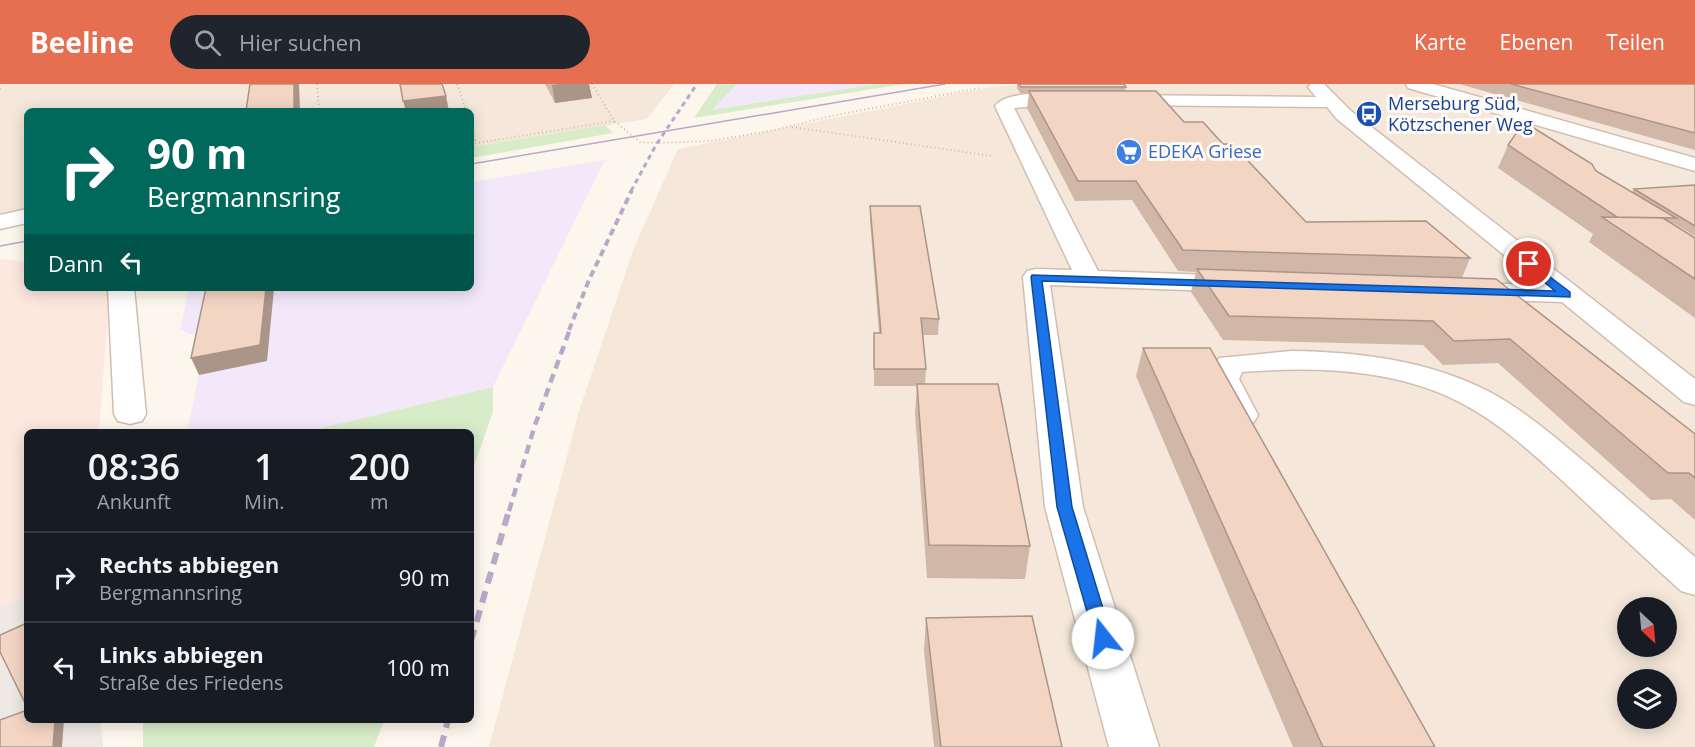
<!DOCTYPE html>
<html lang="de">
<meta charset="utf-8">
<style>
:root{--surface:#171b24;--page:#20242c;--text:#f1f3f6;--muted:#9ea1a6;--line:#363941;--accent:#e76f51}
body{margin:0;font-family:"Open Sans",sans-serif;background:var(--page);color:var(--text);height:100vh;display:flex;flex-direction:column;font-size:22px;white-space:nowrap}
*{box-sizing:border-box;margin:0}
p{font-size:20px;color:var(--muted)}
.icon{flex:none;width:33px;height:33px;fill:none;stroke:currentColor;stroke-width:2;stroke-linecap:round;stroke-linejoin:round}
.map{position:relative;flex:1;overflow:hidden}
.panel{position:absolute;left:24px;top:345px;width:450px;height:294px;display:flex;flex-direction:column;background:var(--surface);border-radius:9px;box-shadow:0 3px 15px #0003}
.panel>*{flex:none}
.hud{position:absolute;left:24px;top:24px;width:450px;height:183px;border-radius:9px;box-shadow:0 3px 15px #0003;background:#00695c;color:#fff;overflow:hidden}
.needle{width:39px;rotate:154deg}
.fabs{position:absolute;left:1617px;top:513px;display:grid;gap:12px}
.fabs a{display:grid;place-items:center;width:60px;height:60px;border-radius:50%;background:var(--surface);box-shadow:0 3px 15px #0003;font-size:30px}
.pin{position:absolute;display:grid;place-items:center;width:51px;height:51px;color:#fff;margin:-26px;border:3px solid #fff;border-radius:50%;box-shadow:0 2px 6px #0007}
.me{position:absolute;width:66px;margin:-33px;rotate:344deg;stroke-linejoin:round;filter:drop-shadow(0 0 4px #0008)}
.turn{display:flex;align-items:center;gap:21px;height:126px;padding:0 24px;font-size:27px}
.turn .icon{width:78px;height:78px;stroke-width:2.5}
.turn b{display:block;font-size:42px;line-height:51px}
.then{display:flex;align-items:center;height:57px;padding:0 24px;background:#0003;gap:12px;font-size:22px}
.eta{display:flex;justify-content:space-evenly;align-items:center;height:102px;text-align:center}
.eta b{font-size:36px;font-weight:600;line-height:42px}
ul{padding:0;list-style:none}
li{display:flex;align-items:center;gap:18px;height:90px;padding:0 24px;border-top:2px solid var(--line)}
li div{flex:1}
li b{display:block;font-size:22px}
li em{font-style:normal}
header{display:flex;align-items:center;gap:36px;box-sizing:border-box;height:84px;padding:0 30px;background:var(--accent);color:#fff}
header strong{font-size:28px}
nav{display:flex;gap:33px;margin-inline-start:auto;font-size:21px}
.search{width:420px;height:54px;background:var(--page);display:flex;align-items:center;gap:15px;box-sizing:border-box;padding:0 21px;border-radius:33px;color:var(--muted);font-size:22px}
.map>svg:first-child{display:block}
</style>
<header>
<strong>Beeline</strong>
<div class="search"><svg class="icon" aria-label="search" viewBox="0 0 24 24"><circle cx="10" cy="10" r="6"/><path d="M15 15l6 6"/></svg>Hier suchen</div>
<nav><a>Karte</a><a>Ebenen</a><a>Teilen</a></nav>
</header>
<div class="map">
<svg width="1695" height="663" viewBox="0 0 1695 663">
<rect width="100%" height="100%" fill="#fdf6ec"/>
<path fill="#f5e8da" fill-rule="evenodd" d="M 0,0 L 674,0 L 647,35 L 471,63 L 471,27 L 27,27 L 27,129 L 0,135 Z
M 1028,0 L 1695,0 L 1695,663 L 489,663 L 579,327 L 634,164 L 678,65 L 990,3 ZM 1628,524 L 1666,524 L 1666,562 L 1628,562 ZM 1628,596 L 1666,596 L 1666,634 L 1628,634 Z"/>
<path fill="#fde8e0" d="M 0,175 L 27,178 L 27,204 L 110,204 L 99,348 L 27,348 L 27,512 L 0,523 Z"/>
<path fill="#efe9e4" d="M 27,512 L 27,636 L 100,636 L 103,663 L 0,663 L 0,523 Z"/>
<path fill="#f3e8fa" d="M 737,0 L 876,0 L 711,26 Z
M 605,76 L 493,303 L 305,348 L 187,348 L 206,256 L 180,246 L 189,204 L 471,204 L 471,98 Z"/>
<path fill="#d8ecc9" d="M 717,0 L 737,0 L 712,26 L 876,0 L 904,0 L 694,34 Z
M 605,41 L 613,49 L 471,74 L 471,63 Z
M 493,303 L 493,328 L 471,390 L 471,348 L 305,348 Z
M 143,636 L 384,636 L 374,663 L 143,663 Z"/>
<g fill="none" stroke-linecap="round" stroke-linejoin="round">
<defs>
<path id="minor" d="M 1311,0 L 1324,0 L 1351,27 L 1695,295 L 1695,321 L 1684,318 L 1562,218 L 1468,215 L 1458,213 L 1455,207 L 1458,201 L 1468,199 L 1541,201 L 1337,35 L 1327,23 L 1121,21 L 1115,20 L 1112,16 L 1115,12 L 1121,11 L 1316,13 L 1308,3 Z
M 1406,0 L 1433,0 L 1695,74 L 1695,87 L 1408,4 Z
M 1072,10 L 1078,11 L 1081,15 L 1078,19 L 1014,24 L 1098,187 L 1240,192 L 1249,194 L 1253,200 L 1249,206 L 1240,208 L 1050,201 L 1083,423 L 1159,663 L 1109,663 L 1045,423 L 1023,193 L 1027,187 L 1036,185 L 1072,186 L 995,22 C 1007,6 1052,10 1072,10 Z
M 27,125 L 27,139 L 0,145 L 0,131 Z
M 108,204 L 134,204 L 146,330 L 142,337 L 130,340 L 118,337 L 114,330 Z
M 1292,267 C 1358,268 1427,276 1488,307 C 1524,326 1556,354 1587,380 C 1623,411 1659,442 1695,473 L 1695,511 L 1681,507 C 1648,477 1616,447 1584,417 C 1539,375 1493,329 1435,307 C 1374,284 1306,283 1242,288 L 1239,295 L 1258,331 L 1254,338 L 1242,341 L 1230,338 L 1207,295 L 1219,274 Z"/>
</defs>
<use href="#minor" stroke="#d1beb0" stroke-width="3"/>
<path stroke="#d9b8a5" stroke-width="2" stroke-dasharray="1 3" stroke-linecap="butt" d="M 317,0 L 319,27
M 457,0 L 466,27
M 592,0 L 614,37 L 640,58 L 657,59 L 710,57 L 770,47 L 831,32 L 980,4
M 0,5 L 3,2
M 471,40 L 476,59
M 792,43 L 992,72
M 471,60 L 614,37"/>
<use href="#minor" fill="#fff" fill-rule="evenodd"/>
<path stroke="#b9a8c9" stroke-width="1.5" d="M 471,80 L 945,0
M 0,162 L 27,157"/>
<path stroke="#b9a8c9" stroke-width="3" stroke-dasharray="5 4" stroke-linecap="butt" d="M 631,107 L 656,61 L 697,0"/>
<path stroke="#b9a8c9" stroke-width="4" stroke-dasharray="7 4.5" stroke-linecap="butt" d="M 569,246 L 589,196 L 632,106"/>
<path stroke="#b9a8c9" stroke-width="4.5" stroke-dasharray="9 6" stroke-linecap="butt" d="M 509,427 L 535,341 L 570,245"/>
<path stroke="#b9a8c9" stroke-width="6" stroke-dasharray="12 8" stroke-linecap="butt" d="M 471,557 L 509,426
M 441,663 L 448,636"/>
</g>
<path fill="#d1b7a8" d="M 545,0 L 589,0 L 592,14 L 555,19 Z
M 1017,0 L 1124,0 L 1126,3 L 1125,7 L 1223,60 L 1306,138 L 1470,174 L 1462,194 L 1695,350 L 1695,436 L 1671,415 L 1651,416 L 1498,279 L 1443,281 L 1423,261 L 1223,256 L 1191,208 L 1196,188 L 1178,187 L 1132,116 L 1075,117 L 1027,24 L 1029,9 L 1020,9 L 1017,4 Z
M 1459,0 L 1695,0 L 1695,66 Z
M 1508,61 L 1596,87 L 1632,108 L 1634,105 L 1695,101 L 1695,152 L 1673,139 L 1672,140 L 1695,154 L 1695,234 L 1589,158 L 1593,150 L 1498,84 Z
M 870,122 L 939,235 L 938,251 L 923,251 L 926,285 L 925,300 L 1030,462 L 1025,495 L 927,494 L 915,329 L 917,302 L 874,302 L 874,249 L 879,249 L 870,136 Z
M 1143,264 L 1435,663 L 1293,663 L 1136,292 Z
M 926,534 L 1062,663 L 934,663 L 924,567 Z"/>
<path fill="#aa9588" d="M 294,0 L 299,0 L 300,27 L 294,27 Z
M 560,0 L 589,0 L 592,14 L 555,19 L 552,1 Z
M 446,12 L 449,27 L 406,27 L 403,17 Z
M 266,204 L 273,204 L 274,205 L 267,277 L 199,291 L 191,274 Z
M 55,636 L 64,636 L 62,663 L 53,663 Z"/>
<path fill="#f3d5c3" stroke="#aa9588" stroke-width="1.5" d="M 250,0 L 294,0 L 294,27 L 246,27 Z
M 400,0 L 442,0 L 446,12 L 403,17 Z
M 1019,0 L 1124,0 L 1126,3 L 1021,3 Z
M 1511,0 L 1695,0 L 1695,49 Z
M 1029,7 L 1156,7 L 1184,38 L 1203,38 L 1223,60 L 1232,60 L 1306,138 L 1426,137 L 1470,174 L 1183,166 L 1136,97 L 1078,97 Z
M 1524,38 L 1592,80 L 1596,87 L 1676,134 L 1617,133 L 1508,61 Z
M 1695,101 L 1695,142 L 1634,105 Z
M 870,122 L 920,122 L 939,235 L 921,234 L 926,285 L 874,285 L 874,249 L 881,249 Z
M 1602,133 L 1663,134 L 1695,154 L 1695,195 Z
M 1197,185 L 1496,195 L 1695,350 L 1695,394 L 1689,389 L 1668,389 L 1510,255 L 1454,257 L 1433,237 L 1229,232 Z
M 206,204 L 266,204 L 260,261 L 191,274 Z
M 1143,264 L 1210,264 L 1435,663 L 1323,663 Z
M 917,300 L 998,300 L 1030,462 L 929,461 Z
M 1032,532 L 1062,663 L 941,663 L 926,534 Z
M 27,539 L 27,623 L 0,568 L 0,551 Z
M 27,626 L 27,636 L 55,636 L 53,663 L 0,663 L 0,636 Z"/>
<path fill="#1a73e8" stroke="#114b97" stroke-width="1.5" d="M 1529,177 L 1570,208 L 1570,213 L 1042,197 L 1072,423 L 1112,554 L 1109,559 L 1103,561 L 1096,559 L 1057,423 L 1031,193 L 1032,191 L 1555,207 L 1525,182 L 1524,180 Z"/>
<defs>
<symbol id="bus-disc" viewBox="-11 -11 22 22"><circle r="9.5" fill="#1a4fb4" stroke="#fffaf3"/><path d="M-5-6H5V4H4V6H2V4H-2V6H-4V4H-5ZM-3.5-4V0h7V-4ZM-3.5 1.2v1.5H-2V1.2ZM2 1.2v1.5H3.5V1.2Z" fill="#fff"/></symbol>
<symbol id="supermarket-disc" viewBox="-11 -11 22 22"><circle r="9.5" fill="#3f7fe0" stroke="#fffaf3"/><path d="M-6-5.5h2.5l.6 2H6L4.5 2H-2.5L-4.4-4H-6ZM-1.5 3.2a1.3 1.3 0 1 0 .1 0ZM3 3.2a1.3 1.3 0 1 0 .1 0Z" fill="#fff"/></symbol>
</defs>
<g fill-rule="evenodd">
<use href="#bus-disc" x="1354" y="15" width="30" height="30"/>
<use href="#supermarket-disc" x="1114" y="53" width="30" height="30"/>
</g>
<g text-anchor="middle" stroke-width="6" stroke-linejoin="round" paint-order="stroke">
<g font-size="18" fill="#164399" stroke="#fffaf3" text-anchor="start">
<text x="1388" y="26">Merseburg Süd,<tspan x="1388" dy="21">Kötzschener Weg</tspan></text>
</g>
<g font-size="18" fill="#366cbe" stroke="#fffaf3" text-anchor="start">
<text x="1148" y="74">EDEKA Griese</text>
</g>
</g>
</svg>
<div class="fabs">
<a><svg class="needle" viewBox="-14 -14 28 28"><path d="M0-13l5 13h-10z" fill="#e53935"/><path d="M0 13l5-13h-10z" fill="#9ea1a6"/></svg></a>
<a><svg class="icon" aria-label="layers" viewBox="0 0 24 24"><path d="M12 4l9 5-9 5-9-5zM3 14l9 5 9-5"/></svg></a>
</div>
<div class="pin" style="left:1529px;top:180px;background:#d93025"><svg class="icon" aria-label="arrive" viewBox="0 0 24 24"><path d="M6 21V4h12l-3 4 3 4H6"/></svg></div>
<svg class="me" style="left:1103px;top:554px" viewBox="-20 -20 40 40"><circle r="19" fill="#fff"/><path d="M0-13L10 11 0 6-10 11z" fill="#1a73e8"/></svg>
<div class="hud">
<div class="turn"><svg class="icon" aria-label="right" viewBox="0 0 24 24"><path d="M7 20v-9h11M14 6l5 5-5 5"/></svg><div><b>90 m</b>Bergmannsring</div></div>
<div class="then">Dann<svg class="icon" aria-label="left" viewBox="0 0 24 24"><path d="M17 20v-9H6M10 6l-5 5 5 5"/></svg></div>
</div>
<section class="panel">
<div class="eta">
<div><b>08:36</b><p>Ankunft</p></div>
<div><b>1</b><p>Min.</p></div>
<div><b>200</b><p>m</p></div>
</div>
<ul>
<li><svg class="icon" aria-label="right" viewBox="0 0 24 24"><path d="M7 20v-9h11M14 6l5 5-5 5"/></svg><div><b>Rechts abbiegen</b><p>Bergmannsring</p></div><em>90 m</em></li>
<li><svg class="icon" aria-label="left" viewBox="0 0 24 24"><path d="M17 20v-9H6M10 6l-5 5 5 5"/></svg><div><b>Links abbiegen</b><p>Straße des Friedens</p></div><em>100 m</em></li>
</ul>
</section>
</div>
